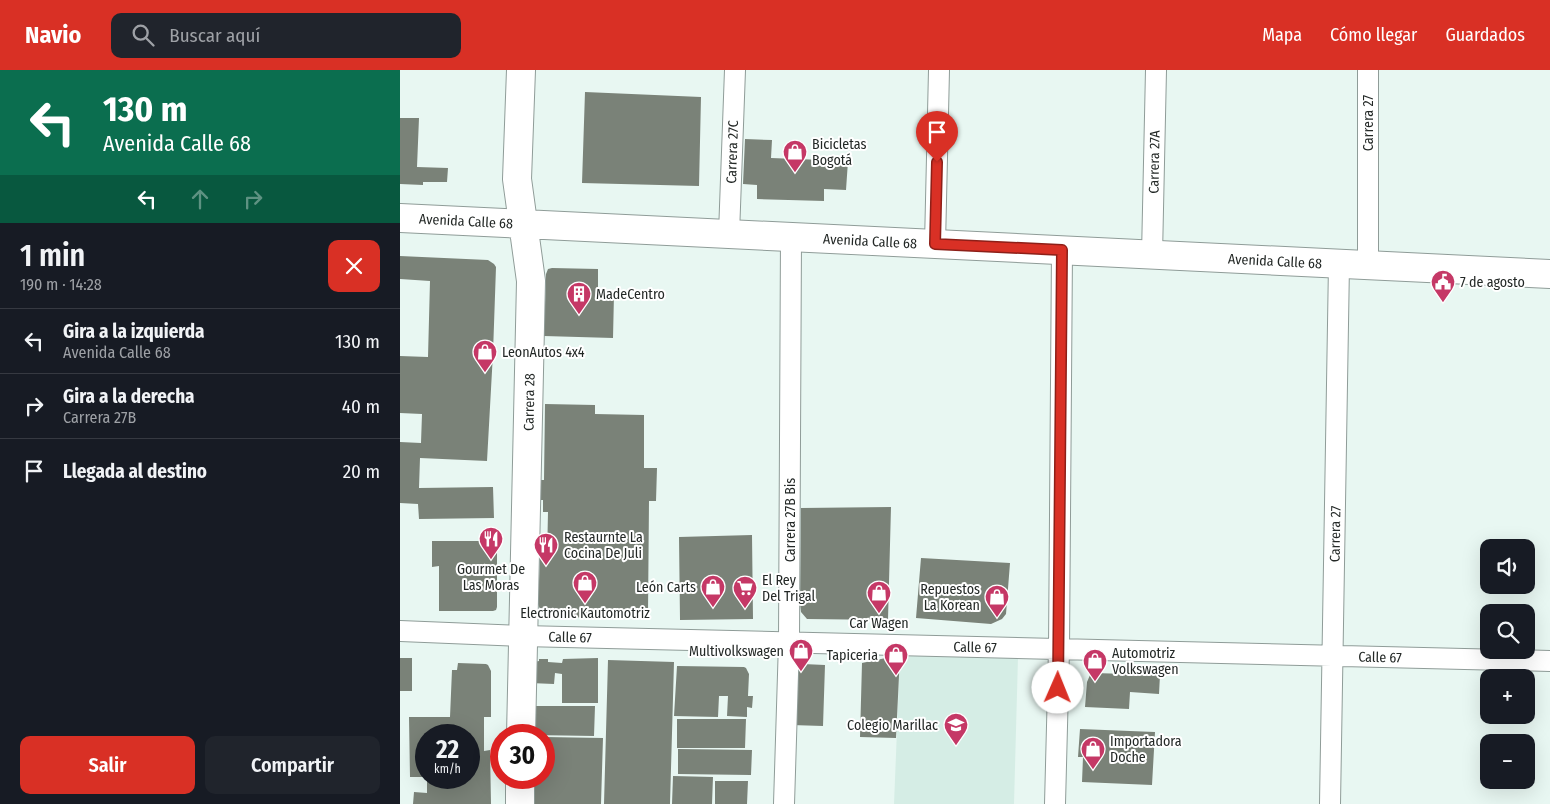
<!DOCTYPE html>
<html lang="es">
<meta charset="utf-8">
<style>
:root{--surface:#171b24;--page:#20242c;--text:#f1f3f6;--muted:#9ea1a6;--line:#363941;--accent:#d93025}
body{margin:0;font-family:"Fira Sans Condensed",sans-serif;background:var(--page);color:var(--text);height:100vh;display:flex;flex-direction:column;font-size:19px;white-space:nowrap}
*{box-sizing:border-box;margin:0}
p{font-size:16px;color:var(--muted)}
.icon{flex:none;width:28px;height:28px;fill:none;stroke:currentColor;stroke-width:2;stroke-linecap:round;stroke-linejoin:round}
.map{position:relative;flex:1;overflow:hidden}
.details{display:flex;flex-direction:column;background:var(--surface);width:400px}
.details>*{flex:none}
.hud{background:#0b6e4f;color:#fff;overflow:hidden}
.tools{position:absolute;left:1080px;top:469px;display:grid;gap:10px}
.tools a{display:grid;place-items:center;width:55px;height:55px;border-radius:10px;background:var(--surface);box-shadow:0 5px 20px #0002;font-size:25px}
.speed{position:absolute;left:15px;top:654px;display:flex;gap:10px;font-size:25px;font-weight:700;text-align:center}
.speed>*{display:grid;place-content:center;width:65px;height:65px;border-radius:50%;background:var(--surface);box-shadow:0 5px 20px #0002;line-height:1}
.speed small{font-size:12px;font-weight:400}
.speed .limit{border:8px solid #d22;background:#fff;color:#111}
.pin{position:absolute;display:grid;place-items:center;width:42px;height:42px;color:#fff;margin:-51px -21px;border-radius:50% 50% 50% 0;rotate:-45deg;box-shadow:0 0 5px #0007}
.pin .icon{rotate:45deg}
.me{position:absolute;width:55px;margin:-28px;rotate:1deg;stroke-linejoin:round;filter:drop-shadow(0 0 4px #0008)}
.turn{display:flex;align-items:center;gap:18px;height:105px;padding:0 20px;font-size:22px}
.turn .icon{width:65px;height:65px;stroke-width:2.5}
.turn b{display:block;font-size:35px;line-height:42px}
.lanes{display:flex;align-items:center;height:48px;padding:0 20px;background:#0003;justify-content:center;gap:25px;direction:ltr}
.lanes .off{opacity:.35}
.round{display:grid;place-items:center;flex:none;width:52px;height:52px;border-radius:10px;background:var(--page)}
.overview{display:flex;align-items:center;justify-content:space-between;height:85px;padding:0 20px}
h1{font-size:30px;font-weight:600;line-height:38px}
.button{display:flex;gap:10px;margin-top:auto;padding:10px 20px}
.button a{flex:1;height:58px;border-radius:10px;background:var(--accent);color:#fff;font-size:20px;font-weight:600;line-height:58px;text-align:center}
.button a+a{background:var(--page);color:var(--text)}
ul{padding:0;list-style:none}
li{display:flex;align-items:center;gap:15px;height:65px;padding:0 20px;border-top:1px solid var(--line)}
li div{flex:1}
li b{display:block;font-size:19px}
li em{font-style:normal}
header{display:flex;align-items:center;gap:30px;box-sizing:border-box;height:70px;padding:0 25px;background:var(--accent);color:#fff}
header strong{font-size:24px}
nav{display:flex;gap:28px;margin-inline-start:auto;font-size:18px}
.search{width:350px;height:45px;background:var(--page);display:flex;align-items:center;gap:12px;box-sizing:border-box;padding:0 18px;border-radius:10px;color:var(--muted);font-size:19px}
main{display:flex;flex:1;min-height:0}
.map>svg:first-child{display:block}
</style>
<header>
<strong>Navio</strong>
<div class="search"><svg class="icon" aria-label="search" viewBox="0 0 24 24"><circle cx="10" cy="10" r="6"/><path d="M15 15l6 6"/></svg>Buscar aquí</div>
<nav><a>Mapa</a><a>Cómo llegar</a><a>Guardados</a></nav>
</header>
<main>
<section class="details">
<div class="hud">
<div class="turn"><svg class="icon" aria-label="left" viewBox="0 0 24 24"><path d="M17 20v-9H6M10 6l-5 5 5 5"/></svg><div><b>130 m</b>Avenida Calle 68</div></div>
<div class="lanes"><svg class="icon" aria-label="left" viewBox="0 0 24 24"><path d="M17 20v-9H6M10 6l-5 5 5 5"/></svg><svg class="icon off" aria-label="ahead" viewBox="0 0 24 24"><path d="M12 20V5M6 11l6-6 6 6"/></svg><svg class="icon off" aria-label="right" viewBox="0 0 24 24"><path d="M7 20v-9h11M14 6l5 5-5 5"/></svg></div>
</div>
<div class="overview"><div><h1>1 min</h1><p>190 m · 14:28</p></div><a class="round" style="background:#d93025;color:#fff"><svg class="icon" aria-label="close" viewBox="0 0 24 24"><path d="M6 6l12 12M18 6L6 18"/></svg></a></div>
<ul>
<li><svg class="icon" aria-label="left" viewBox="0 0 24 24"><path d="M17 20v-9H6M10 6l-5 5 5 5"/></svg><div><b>Gira a la izquierda</b><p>Avenida Calle 68</p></div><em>130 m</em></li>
<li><svg class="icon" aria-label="right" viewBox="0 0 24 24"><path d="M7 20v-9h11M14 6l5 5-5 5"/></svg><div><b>Gira a la derecha</b><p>Carrera 27B</p></div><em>40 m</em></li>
<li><svg class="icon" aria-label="arrive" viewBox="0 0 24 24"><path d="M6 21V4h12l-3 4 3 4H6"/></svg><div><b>Llegada al destino</b></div><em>20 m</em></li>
</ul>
<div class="button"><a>Salir</a><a>Compartir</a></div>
</section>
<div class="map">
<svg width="1150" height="734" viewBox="0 0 1150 734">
<rect width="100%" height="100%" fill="#e8f7f2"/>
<path fill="#d5ede5" d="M 500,585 L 618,587 L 614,734 L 494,734 Z"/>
<path fill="#7a8278" d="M 185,22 L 301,27 L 299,116 L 182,113 Z
M 0,48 L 19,48 L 17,97 L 48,98 L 47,112 L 23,112 L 23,115 L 0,114 Z
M 345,69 L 372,70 L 371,88 L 448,91 L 446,120 L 424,119 L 424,131 L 357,129 L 357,115 L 343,114 Z
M 0,186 L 88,190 L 94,194 L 96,197 L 93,283 L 87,391 L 20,388 L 19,418 L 93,417 L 94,448 L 19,449 L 18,434 L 0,433 L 0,372 L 21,373 L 22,344 L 0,343 L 0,286 L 28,287 L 30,211 L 0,209 Z
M 152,198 L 198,199 L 198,223 L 214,224 L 213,268 L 144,266 L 146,204 L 148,199 Z
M 145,334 L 195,335 L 195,344 L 244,345 L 244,398 L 257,398 L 256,431 L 249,431 L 248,543 L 194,541 L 194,548 L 163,547 L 164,544 L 147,544 L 140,539 L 138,534 L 140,488 L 147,489 L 148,442 L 143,442 L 143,430 L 140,430 L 141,410 L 144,410 Z
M 491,437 L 488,550 L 407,549 L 401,542 L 400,534 L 401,438 Z
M 352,465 L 353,549 L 280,550 L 279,467 Z
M 32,471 L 97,471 L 97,537 L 96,540 L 93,541 L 39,541 L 39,496 L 32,497 Z
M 521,488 L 610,493 L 606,544 L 602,549 L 591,554 L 516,548 Z
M 500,585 L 496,668 L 460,667 L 462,593 Z
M 0,588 L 12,588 L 12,621 L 0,621 Z
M 198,588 L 198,633 L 162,633 L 162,604 L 155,603 L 154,614 L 130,613 L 134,592 L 139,591 L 139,589 L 148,589 L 148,592 L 162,593 L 163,589 Z
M 208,590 L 274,592 L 270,734 L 204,734 Z
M 58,593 L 86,594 L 88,595 L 91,601 L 91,647 L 84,647 L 84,681 L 90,680 L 91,734 L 13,734 L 14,722 L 27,723 L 27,708 L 69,708 L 69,665 L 26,665 L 26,707 L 10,707 L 9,647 L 50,647 L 52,600 L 57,600 Z
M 403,594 L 425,595 L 423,656 L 391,655 L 397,601 L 399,597 Z
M 277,596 L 344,597 L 346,598 L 349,604 L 348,626 L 353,626 L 352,638 L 347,637 L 347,647 L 327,646 L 328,626 L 319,626 L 318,647 L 274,646 Z
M 694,603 L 760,605 L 759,624 L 730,622 L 729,639 L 685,637 L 687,612 L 690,605 Z
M 134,636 L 195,636 L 194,666 L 133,665 Z
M 277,649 L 346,649 L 345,678 L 277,678 Z
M 680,659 L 755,662 L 752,715 L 682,712 L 683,687 L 678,687 Z
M 144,667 L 203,668 L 201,734 L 126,734 L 127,708 L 144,708 Z
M 278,679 L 352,680 L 351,705 L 278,704 Z
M 273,706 L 313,707 L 312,734 L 272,734 Z
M 315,711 L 348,711 L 347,734 L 315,734 Z"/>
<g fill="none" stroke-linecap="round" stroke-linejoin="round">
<defs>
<path id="street" d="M 329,164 L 335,0
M 535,174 L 539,0
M 752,185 L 756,0
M 968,195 L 968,0
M 0,561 L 123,566 L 1150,591
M 384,734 L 389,572 L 391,167
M 655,734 L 659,579 L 662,180
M 930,734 L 939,194"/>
<path id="secondary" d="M 121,0 L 117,109 L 131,211 L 121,665
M 0,148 L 1150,204
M 120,734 L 120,708"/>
</defs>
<use href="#street" stroke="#8f9c98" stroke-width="22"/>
<use href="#secondary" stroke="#8f9c98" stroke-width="30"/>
<use href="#street" stroke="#fff" stroke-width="20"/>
<use href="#secondary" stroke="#fff" stroke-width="28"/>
</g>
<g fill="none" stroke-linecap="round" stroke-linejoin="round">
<defs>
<path id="route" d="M 537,92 L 535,174 L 662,180 L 658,618"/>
</defs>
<use href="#route" stroke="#8d1f18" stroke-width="12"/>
<use href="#route" stroke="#d93025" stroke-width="9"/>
</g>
<defs>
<symbol id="shop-pin" viewBox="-11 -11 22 30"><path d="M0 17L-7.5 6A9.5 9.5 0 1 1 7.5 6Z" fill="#c53866" stroke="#fff"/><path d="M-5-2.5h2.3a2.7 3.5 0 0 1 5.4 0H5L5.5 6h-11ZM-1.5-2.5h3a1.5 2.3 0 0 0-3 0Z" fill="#fff"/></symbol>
<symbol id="civic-pin" viewBox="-11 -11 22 30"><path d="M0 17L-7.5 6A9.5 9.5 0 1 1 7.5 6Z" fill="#c53866" stroke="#fff"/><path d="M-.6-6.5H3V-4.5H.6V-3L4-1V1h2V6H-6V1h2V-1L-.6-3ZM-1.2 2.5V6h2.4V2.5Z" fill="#fff"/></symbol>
<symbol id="building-pin" viewBox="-11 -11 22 30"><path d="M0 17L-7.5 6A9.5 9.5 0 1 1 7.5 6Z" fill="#c53866" stroke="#fff"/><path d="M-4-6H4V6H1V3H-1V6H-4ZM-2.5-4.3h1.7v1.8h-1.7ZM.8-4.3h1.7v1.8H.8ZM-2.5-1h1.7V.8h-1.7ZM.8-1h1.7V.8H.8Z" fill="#fff"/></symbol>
<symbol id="restaurant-pin" viewBox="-11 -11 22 30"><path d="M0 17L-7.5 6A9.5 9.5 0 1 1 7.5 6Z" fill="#c53866" stroke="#fff"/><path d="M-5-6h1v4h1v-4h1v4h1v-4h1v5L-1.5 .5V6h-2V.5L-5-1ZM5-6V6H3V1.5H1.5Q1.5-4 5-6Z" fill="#fff"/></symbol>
<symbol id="supermarket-pin" viewBox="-11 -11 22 30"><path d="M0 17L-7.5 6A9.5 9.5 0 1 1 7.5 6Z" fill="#c53866" stroke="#fff"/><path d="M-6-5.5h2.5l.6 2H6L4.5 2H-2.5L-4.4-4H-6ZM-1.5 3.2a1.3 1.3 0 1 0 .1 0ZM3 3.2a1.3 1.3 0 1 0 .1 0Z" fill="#fff"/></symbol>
<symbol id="university-pin" viewBox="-11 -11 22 30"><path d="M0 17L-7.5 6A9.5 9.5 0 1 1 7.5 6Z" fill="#c53866" stroke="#fff"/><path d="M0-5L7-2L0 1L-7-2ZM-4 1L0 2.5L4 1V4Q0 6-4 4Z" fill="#fff"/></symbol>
</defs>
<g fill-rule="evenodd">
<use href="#shop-pin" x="381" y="68" width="28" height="38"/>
<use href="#civic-pin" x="1029" y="198" width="28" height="38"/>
<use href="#building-pin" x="165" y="210" width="28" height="38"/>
<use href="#shop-pin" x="71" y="268" width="28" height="38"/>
<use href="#restaurant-pin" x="77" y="455" width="28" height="38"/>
<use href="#restaurant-pin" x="132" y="461" width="28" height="38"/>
<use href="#shop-pin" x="171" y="499" width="28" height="38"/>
<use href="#shop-pin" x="299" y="503" width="28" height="38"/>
<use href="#supermarket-pin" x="331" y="504" width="28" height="38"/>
<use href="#shop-pin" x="465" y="509" width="28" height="38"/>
<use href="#shop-pin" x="583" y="513" width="28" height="38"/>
<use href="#shop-pin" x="387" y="567" width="28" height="38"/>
<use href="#shop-pin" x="482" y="571" width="28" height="38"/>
<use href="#shop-pin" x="681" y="577" width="28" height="38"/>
<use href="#university-pin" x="542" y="641" width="28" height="38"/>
<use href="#shop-pin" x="679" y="665" width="28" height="38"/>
</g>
<g text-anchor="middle" stroke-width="4" stroke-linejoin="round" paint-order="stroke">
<g font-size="14" fill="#232826" stroke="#fff">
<text transform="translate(968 53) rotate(-90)" y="5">Carrera 27</text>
<text transform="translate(332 82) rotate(-88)" y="5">Carrera 27C</text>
<text transform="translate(754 92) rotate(-89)" y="5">Carrera 27A</text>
<text transform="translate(66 151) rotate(3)" y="5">Avenida Calle 68</text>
<text transform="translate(470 171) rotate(3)" y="5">Avenida Calle 68</text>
<text transform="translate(875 191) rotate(3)" y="5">Avenida Calle 68</text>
<text transform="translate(129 332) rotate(-89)" y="5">Carrera 28</text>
<text transform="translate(390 450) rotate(-90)" y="5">Carrera 27B Bis</text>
<text transform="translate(935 464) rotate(-89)" y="5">Carrera 27</text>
<text transform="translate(170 567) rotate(1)" y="5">Calle 67</text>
<text transform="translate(575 577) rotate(1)" y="5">Calle 67</text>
<text transform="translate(980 587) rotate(1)" y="5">Calle 67</text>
</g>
<g font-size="14" fill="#232826" stroke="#fff" text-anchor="start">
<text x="412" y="79">Bicicletas<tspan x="412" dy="16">Bogotá</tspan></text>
<text x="1060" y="217">7 de agosto</text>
<text x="196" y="229">MadeCentro</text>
<text x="102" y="287">LeonAutos 4x4</text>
<text x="164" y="472">Restaurnte La<tspan x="164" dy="16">Cocina De Juli</tspan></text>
<text x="91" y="504" text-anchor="middle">Gourmet De<tspan x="91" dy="16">Las Moras</tspan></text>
<text x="362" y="515">El Rey<tspan x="362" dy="16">Del Trigal</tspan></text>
<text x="296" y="522" text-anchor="end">León Carts</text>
<text x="580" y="524" text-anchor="end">Repuestos<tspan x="580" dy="16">La Korean</tspan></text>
<text x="185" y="548" text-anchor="middle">Electronic Kautomotriz</text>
<text x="479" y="558" text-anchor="middle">Car Wagen</text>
<text x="384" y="586" text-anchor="end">Multivolkswagen</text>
<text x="712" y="588">Automotriz<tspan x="712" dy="16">Volkswagen</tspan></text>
<text x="478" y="590" text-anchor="end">Tapiceria</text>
<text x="538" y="660" text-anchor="end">Colegio Marillac</text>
<text x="710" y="676">Importadora<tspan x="710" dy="16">Doche</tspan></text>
</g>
</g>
</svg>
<div class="tools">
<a><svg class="icon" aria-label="sound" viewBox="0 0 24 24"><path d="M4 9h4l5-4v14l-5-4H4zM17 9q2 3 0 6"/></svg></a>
<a><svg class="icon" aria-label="search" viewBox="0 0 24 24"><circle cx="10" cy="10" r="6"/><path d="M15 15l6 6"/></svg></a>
<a>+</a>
<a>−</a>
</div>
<div class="speed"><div>22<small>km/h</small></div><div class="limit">30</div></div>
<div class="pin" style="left:537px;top:92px;background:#d93025"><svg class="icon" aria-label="arrive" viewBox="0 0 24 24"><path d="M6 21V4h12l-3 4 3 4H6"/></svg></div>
<svg class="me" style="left:658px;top:618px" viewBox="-20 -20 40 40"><circle r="19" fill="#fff"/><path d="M0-13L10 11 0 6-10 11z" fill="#d93025"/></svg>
</div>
</main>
